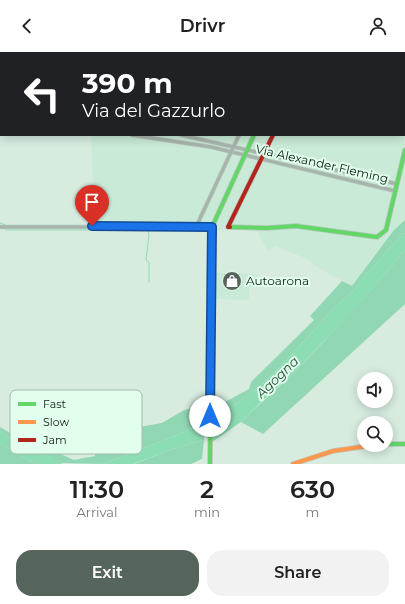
<!DOCTYPE html>
<style>
:root{--surface:#fff;--page:#f2f2f2;--text:#222;--muted:#767676;--accent:#56655c}
body{margin:0;font-family:Montserrat,sans-serif;background:var(--page);color:var(--text);height:100vh;display:flex;flex-direction:column;font-size:15px;white-space:nowrap}
*{box-sizing:border-box;margin:0}
p{font-size:13px;color:var(--muted)}
.icon{flex:none;width:22px;height:22px;fill:none;stroke:currentColor;stroke-width:2;stroke-linecap:round;stroke-linejoin:round}
.map{position:relative;height:412px;overflow:hidden}
.side{display:flex;flex-direction:column;background:var(--surface);flex:1}
.side>*{flex:none}
.banner{position:absolute;left:0px;top:0px;width:405px;height:84px;box-shadow:0 2px 10px #0003;background:#202124;color:#fff;overflow:hidden}
.buttons{position:absolute;left:357px;top:320px;display:grid;gap:8px}
.buttons a{display:grid;place-items:center;width:36px;height:36px;border-radius:50%;background:var(--surface);box-shadow:0 2px 10px #0003;font-size:20px}
.pin{position:absolute;display:grid;place-items:center;width:34px;height:34px;color:#fff;margin:-41px -17px;border-radius:50% 50% 50% 0;rotate:-45deg;box-shadow:0 0 4px #0007}
.pin .icon{rotate:45deg}
.me{position:absolute;width:44px;margin:-22px;rotate:0deg;stroke-linejoin:round;filter:drop-shadow(0 0 3px #0008)}
.turn{display:flex;align-items:center;gap:14px;height:84px;padding:0 16px;font-size:18px}
.turn .icon{width:52px;height:52px;stroke-width:2.5}
.turn b{display:block;font-size:28px;line-height:34px}
.eta{display:flex;justify-content:space-evenly;align-items:center;height:68px;text-align:center}
.eta b{font-size:24px;font-weight:600;line-height:28px}
.primary-button{display:flex;gap:8px;margin-top:auto;padding:8px 16px}
.primary-button a{flex:1;height:46px;border-radius:16px;background:var(--accent);color:#fff;font-size:16px;font-weight:600;line-height:46px;text-align:center}
.primary-button a+a{background:var(--page);color:var(--text)}
header{display:flex;justify-content:space-between;align-items:center;height:52px;padding:0 16px;background:var(--surface);font-size:18px;font-weight:600}
.map>svg:first-child{display:block}
</style>
<header><svg class="icon" aria-label="back" viewBox="0 0 24 24"><path d="M15 5l-7 7 7 7"/></svg>Drivr<svg class="icon" aria-label="person" viewBox="0 0 24 24"><circle cx="12" cy="8" r="4"/><path d="M4 21q1-7 8-7t8 7"/></svg></header>
<div class="map">
<svg width="405" height="412" viewBox="0 0 405 412">
<rect width="100%" height="100%" fill="#d7ebdf"/>
<path fill="#c9ead6" d="M 404,60 L 405,168 L 394,178 L 352,234 L 320,217 L 305,206 L 275,194 L 268,199 L 256,178 L 215,178 L 215,173 L 256,83 L 404,83 Z
M 91,83 L 252,83 L 210,172 L 194,173 L 95,173 Z
M 217,221 L 258,222 L 258,235 L 249,235 L 249,248 L 216,247 Z"/>
<path fill="#92d7b4" d="M 405,168 L 405,181 L 389,196 L 353,239 L 333,257 L 281,314 L 259,335 L 232,355 L 212,363 L 214,348 L 219,345 L 225,350 L 249,337 L 251,330 L 314,268 L 310,264 L 342,229 L 352,234 L 394,178 Z
M 405,199 L 405,252 L 263,382 L 241,370 C 258,353 277,337 294,320 C 333,281 369,240 405,199 Z
M 204,354 L 204,366 L 195,375 L 184,380 L 103,412 L 60,411 L 46,403 L 10,386 L 0,379 L 0,375 L 10,381 L 27,387 L 74,408 L 95,404 L 94,383 L 162,371 L 184,358 Z
M 204,388 L 202,407 L 191,412 L 134,412 L 170,398 Z
M 0,392 L 36,412 L 0,412 Z"/>
<path fill="#8cddb3" d="M 405,181 L 405,199 L 347,265 L 293,321 L 263,348 L 241,370 L 212,390 L 212,363 L 232,355 L 259,335 L 281,314 L 333,257 L 353,239 L 389,196 Z
M 204,366 L 204,388 L 170,398 L 133,412 L 103,412 L 184,380 L 195,375 Z
M 0,379 L 10,386 L 28,393 L 63,412 L 36,412 L 0,392 Z"/>
<g fill="none" stroke-linecap="round" stroke-linejoin="round">
<path stroke="#8cddb3" stroke-width="1" d="M 0,171 L 5,173
M 5,177 L 6,178 L 148,178 L 149,183 L 146,208 L 149,210 L 149,230"/>
<path stroke="#8cddb3" stroke-width="3.5" d="M 287,1 L 288,0
M 0,17 L 1,17"/>
<defs>
<path id="street" d="M 132,83 L 211,95 L 395,139
M 181,83 L 397,132
M 0,175 L 212,175
M 196,175 L 239,83"/>
<path id="fast" d="M 292,1 L 293,0
M 230,175 L 267,176 L 296,174 L 377,185 L 386,178 L 405,98
M 386,392 L 405,392
M 210,412 L 212,175 L 254,83"/>
<path id="slow" d="M 293,412 L 333,399 L 374,393"/>
<path id="jam" d="M 230,175 L 228,175 L 273,83"/>
</defs>
<use href="#street" stroke="#b9c8c0" stroke-width="4.5"/>
<use href="#fast" stroke="#b9c8c0" stroke-width="5.5"/>
<use href="#slow" stroke="#b9c8c0" stroke-width="5.5"/>
<use href="#jam" stroke="#b9c8c0" stroke-width="5.5"/>
<use href="#street" stroke="#a6b5ac" stroke-width="3"/>
<use href="#fast" stroke="#63d668" stroke-width="4"/>
<use href="#slow" stroke="#ff974d" stroke-width="4"/>
<use href="#jam" stroke="#b3261e" stroke-width="4"/>
</g>
<g fill="none" stroke-linecap="round" stroke-linejoin="round">
<defs>
<path id="route" d="M 92,174 L 212,175 L 210,364"/>
</defs>
<use href="#route" stroke="#114b97" stroke-width="10"/>
<use href="#route" stroke="#1a73e8" stroke-width="7"/>
</g>
<defs>
<symbol id="shop-disc" viewBox="-11 -11 22 22"><circle r="9.5" fill="#56655c" stroke="#e2feed"/><path d="M-5-2.5h2.3a2.7 3.5 0 0 1 5.4 0H5L5.5 6h-11ZM-1.5-2.5h3a1.5 2.3 0 0 0-3 0Z" fill="#fff"/></symbol>
</defs>
<g fill-rule="evenodd">
<use href="#shop-disc" x="221" y="218" width="22" height="22"/>
</g>
<g text-anchor="middle" stroke-width="4" stroke-linejoin="round" paint-order="stroke">
<g font-size="12" fill="#101d16" stroke="#e2feed">
<text transform="translate(322 112) rotate(13)" y="4">Via Alexander Fleming</text>
</g>
<g font-size="12" fill="#101d16" stroke="#e2feed" text-anchor="start">
<text x="246" y="233">Autoarona</text>
</g>
<g font-size="13" font-style="italic" fill="#224e38" stroke="#e2feed">
<text transform="translate(277 325) rotate(-44)" y="5">Agogna</text>
</g>
</g>
<rect x="10" y="338" width="132" height="64" rx="6" fill="#e2feed" stroke="#a3baac" stroke-width="1"/>
<rect x="18" y="350" width="18" height="4" fill="#63d668"/>
<rect x="18" y="368" width="18" height="4" fill="#ff974d"/>
<rect x="18" y="386" width="18" height="4" fill="#b3261e"/>
<g font-size="11" fill="#101d16">
<text x="43" y="356">Fast</text>
<text x="43" y="374">Slow</text>
<text x="43" y="392">Jam</text>
</g>
</svg>
<div class="buttons">
<a><svg class="icon" aria-label="sound" viewBox="0 0 24 24"><path d="M4 9h4l5-4v14l-5-4H4zM17 9q2 3 0 6"/></svg></a>
<a><svg class="icon" aria-label="search" viewBox="0 0 24 24"><circle cx="10" cy="10" r="6"/><path d="M15 15l6 6"/></svg></a>
</div>
<div class="pin" style="left:92px;top:174px;background:#d93025"><svg class="icon" aria-label="arrive" viewBox="0 0 24 24"><path d="M6 21V4h12l-3 4 3 4H6"/></svg></div>
<svg class="me" style="left:210px;top:364px" viewBox="-20 -20 40 40"><circle r="19" fill="#fff"/><path d="M0-13L10 11 0 6-10 11z" fill="#1a73e8"/></svg>
<div class="banner">
<div class="turn"><svg class="icon" aria-label="left" viewBox="0 0 24 24"><path d="M17 20v-9H6M10 6l-5 5 5 5"/></svg><div><b>390 m</b>Via del Gazzurlo</div></div>
</div>
</div>
<section class="side">
<div class="eta">
<div><b>11:30</b><p>Arrival</p></div>
<div><b>2</b><p>min</p></div>
<div><b>630</b><p>m</p></div>
</div>
<div class="primary-button"><a>Exit</a><a>Share</a></div>
</section>
